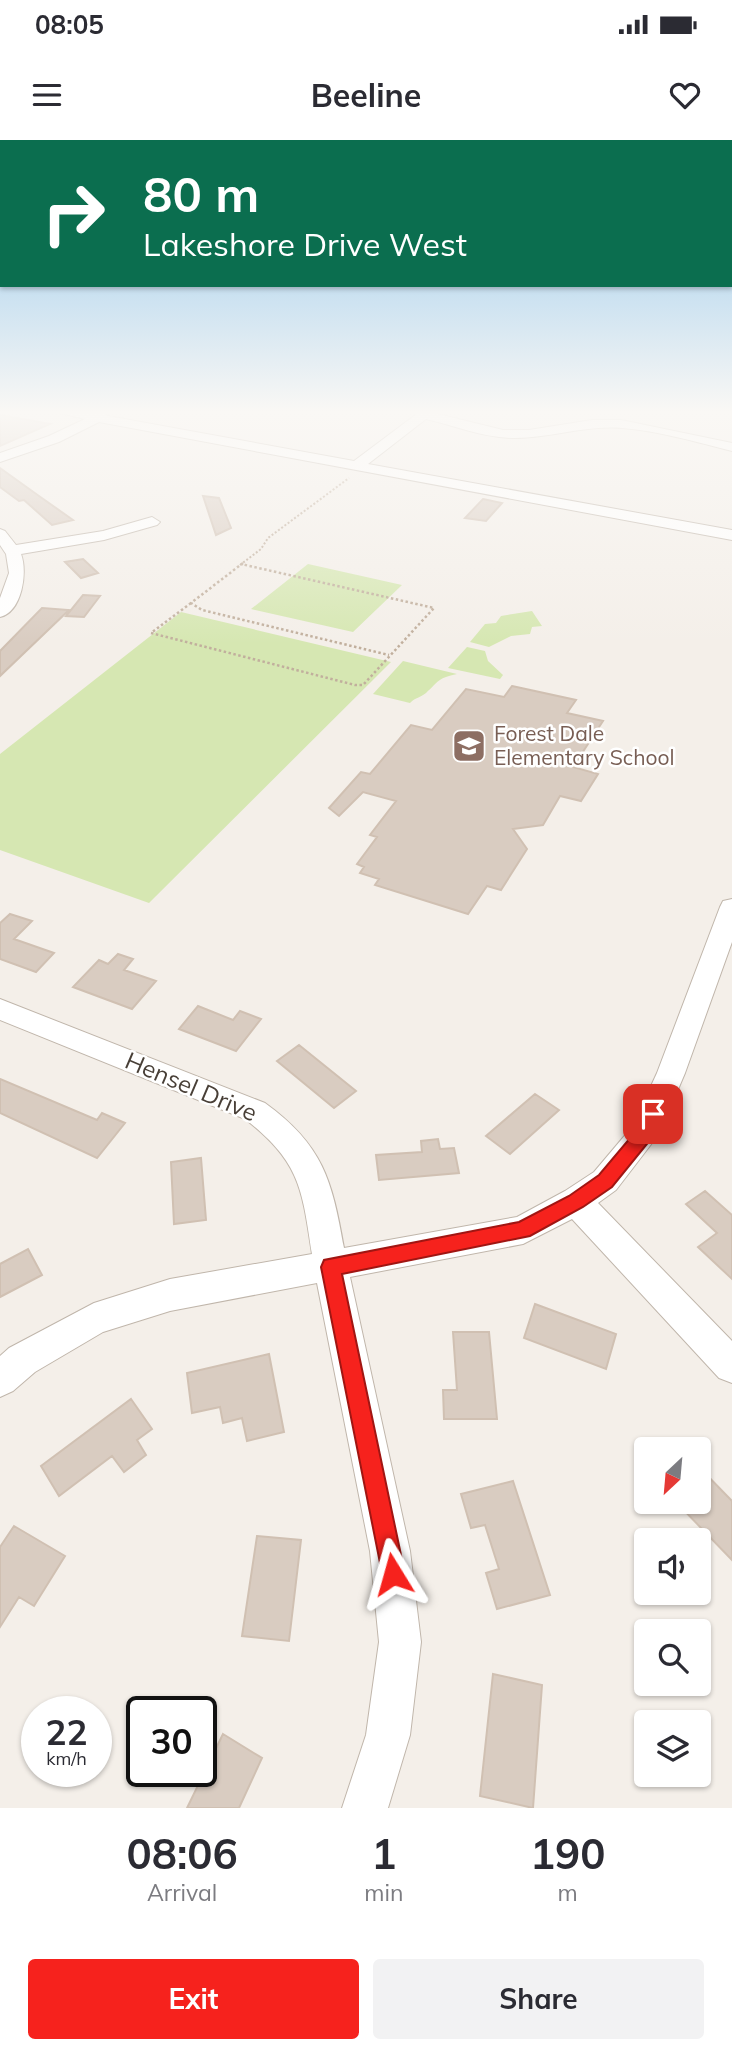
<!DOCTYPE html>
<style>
:root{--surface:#fff;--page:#f2f2f3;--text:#2b2b33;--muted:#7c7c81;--accent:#f6221d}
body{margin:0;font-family:Mulish,sans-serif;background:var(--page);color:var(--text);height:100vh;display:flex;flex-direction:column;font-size:26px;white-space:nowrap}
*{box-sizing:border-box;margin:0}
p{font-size:23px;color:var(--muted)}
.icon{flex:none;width:38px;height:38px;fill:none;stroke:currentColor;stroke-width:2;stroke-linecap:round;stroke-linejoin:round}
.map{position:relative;height:1668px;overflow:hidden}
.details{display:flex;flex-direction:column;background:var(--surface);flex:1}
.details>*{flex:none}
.guide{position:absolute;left:0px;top:0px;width:733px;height:147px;box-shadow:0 2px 5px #0004;background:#0b6e4f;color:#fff;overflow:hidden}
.needle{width:46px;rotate:206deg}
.controls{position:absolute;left:634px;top:1297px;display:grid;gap:14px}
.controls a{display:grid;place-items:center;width:77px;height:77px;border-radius:7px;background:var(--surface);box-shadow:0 2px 5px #0004;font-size:35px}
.speed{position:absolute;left:21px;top:1556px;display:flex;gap:14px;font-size:35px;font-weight:700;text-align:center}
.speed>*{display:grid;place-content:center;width:91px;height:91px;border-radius:50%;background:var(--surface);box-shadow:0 2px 5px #0004;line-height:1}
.speed small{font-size:18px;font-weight:400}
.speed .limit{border:4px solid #111;border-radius:10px;background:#fff;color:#111}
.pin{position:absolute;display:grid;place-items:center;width:60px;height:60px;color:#fff;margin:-30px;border-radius:14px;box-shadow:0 4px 10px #0006}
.me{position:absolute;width:77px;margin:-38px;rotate:352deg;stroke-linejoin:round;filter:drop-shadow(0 0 5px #0008)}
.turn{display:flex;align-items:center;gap:24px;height:147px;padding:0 28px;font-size:32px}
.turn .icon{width:91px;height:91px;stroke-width:2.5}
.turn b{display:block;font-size:49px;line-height:60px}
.eta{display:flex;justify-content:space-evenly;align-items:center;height:119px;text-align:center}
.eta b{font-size:42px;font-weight:700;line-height:49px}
.button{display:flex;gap:14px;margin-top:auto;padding:14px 28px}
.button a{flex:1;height:80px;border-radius:7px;background:var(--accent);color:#fff;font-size:28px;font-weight:700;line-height:80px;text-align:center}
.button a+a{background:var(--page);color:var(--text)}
.status{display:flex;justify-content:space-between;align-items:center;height:49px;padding:0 35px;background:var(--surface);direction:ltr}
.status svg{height:19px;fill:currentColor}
header{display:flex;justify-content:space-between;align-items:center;height:91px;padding:0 28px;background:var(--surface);font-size:32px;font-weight:700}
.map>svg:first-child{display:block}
</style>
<div class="status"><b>08:05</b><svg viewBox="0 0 49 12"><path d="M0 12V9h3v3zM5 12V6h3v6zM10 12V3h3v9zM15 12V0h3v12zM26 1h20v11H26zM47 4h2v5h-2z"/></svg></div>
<header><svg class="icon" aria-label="menu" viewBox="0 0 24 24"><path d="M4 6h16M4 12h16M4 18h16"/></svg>Beeline<svg class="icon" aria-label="heart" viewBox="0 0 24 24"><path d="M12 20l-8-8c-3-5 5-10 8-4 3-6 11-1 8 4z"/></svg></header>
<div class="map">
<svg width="732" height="1668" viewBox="0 0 732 1668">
<rect width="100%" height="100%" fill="#f4efe9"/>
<path fill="#d6e7b2" d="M 308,424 L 402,445 L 353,492 L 251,469 Z
M 532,471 L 542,486 L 532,487 L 530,494 L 511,496 L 489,507 L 470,502 L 485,484 L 496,483 L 501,476 Z
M 181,472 L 391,522 L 149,763 L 0,710 L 0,614 Z
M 467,507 L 485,511 L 488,521 L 503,535 L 500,539 L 448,528 Z
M 403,521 L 457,534 C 438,538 439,541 426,553 C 420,558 416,557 410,563 L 373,554 Z"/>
<path fill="#d9ccc1" stroke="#d0c0b2" stroke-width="2" d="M 0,275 L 50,284 L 0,306 Z
M 0,328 L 39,356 L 73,380 L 52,385 L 24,360 L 19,361 L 0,347 Z
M 203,356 L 219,358 L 231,388 L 216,395 Z
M 483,359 L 502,363 L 486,381 L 465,378 Z
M 83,419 L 98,433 L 81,438 L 65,422 Z
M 83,455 L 100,456 L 84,477 L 66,476 Z
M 42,468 L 69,470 L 0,536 L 0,511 Z
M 512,546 L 576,560 L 567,573 L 603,581 L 573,627 L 598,634 L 581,661 L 560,656 L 543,685 L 513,689 L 527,709 L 501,750 L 487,746 L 468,774 L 375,745 L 379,739 L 360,733 L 364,727 L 357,724 L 377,697 L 370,695 L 396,661 L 363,652 L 339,676 L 329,668 L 361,632 L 370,634 L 411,585 L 432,590 L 466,549 L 504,557 Z
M 10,774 L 32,781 L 14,799 L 54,813 L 36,832 L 0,819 L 0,783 Z
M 118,814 L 133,819 L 124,830 L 156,841 L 132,869 L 73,847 L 99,820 L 108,824 Z
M 198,866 L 233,880 L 240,871 L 261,879 L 236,911 L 179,889 Z
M 299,905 L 356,951 L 334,968 L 277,921 Z
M 0,939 L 97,980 L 102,973 L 125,983 L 97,1018 L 0,973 Z
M 535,954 L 559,970 L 510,1014 L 486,996 Z
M 438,999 L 440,1009 L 454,1008 L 459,1033 L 379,1040 L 376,1015 L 422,1012 L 421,1001 Z
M 201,1018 L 206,1080 L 174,1084 L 171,1022 Z
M 705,1051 L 732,1075 L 732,1139 L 698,1107 L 717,1093 L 686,1064 Z
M 28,1109 L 42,1135 L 0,1157 L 0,1124 Z
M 535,1164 L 616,1194 L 606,1229 L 524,1198 Z
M 453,1192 L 489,1192 L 497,1279 L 444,1279 L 443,1250 L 457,1250 Z
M 269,1214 L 284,1292 L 247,1301 L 242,1278 L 223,1283 L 220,1267 L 192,1273 L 187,1233 Z
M 131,1259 L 152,1289 L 137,1300 L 146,1315 L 124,1332 L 112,1316 L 59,1356 L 41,1326 Z
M 698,1326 L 732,1361 L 732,1420 L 676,1362 L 698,1362 Z
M 513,1341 L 550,1455 L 497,1469 L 486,1433 L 499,1429 L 485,1385 L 471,1388 L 461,1354 Z
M 14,1386 L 65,1416 L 34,1466 L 19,1457 L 0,1487 L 0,1407 Z
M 257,1396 L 301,1400 L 289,1501 L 242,1496 Z
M 493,1534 L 542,1545 L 533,1668 L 480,1656 Z
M 223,1594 L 262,1618 L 239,1668 L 187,1668 Z"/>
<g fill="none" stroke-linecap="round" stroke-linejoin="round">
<defs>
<path id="minor" d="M 48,270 L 102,272 L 108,276 L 354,321 L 422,270 L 436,270 L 434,273 L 503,290 L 529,290 L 592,280 L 621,280 L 732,303 L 732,311 C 696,302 659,291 622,288 C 585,285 551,298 515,298 C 484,298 456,286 426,279 L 368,324 L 732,390 L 732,400 L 99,282 L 59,302 L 0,322 L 0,313 L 49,296 L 85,279 Z
M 152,377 L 160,382 L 157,385 L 104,400 L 21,414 C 28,432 22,472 0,477 L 0,458 L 9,433 L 6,414 L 0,405 L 0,389 L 5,391 L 16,405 L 103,391 Z
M 732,759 L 732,802 L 685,933 L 659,994 L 616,1050 L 598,1063 L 732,1201 L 732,1243 L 719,1238 L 572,1079 L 523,1104 L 350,1137 L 410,1411 L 421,1502 L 410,1595 L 388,1668 L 342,1668 L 366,1595 L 379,1502 L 370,1411 L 317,1143 L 170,1171 L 103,1192 L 35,1232 L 13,1251 L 0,1257 L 0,1216 L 9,1208 L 94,1163 L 170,1139 L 312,1114 C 302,1048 300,1022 245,979 L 0,880 L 0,859 L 265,963 C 323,1005 332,1040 344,1108 L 517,1077 L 565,1051 L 594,1032 L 632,987 L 657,933 L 720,767 L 723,761 Z"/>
</defs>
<use href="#minor" stroke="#c0b6ab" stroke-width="2"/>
<path stroke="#c1af9d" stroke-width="2" stroke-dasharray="2 2" stroke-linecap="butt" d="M 241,424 L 245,425
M 240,425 L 261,409 L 268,398 L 349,338"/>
<path stroke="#c1af9d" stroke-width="2.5" stroke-dasharray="2.5 2.5" stroke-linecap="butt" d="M 243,423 L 191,463 L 202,470 L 389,515
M 191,463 L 151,493 L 355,545 L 363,545 L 434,468 L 241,424"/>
<use href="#minor" fill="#fff" fill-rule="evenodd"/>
</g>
<linearGradient id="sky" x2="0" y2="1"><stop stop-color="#8dc4eb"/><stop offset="0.54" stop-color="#faf8f5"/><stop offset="1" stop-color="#faf8f5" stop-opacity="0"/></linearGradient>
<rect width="732" height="504" fill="url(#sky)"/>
<path fill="#f6221d" stroke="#a01613" stroke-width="2" d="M 653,967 L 660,969 L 662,974 L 651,999 L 612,1047 L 583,1067 L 530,1096 L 342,1134 L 405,1434 L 401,1443 L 393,1446 L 384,1443 L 321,1127 L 324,1120 L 519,1082 L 569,1056 L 599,1035 L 637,990 L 647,969 Z"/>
<defs>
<symbol id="school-square" viewBox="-11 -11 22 22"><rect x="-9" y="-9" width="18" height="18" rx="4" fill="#8d6e63" stroke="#fff"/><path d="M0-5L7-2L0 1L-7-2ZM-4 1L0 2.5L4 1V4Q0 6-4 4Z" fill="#fff"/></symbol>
</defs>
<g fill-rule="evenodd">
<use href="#school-square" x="450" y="587" width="38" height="38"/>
</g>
<g text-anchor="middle" stroke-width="5" stroke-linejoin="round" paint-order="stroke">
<g font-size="21" fill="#785e54" stroke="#fff" text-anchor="start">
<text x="494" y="601">Forest Dale<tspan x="494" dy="24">Elementary School</tspan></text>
</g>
<g font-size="24" fill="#483f37" stroke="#fff">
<text transform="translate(191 947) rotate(23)" y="8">Hensel Drive</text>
</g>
</g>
</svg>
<div class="controls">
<a><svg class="needle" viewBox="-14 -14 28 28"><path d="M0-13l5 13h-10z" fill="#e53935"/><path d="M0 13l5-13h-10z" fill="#7c7c81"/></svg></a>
<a><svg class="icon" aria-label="sound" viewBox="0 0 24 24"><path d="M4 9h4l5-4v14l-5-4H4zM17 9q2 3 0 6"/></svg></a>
<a><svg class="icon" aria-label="search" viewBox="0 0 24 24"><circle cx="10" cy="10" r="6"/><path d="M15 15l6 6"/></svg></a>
<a><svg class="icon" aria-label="layers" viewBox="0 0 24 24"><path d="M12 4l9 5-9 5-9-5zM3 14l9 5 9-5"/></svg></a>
</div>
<div class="speed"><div>22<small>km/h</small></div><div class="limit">30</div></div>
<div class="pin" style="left:653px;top:974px;background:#d93025"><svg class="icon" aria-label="arrive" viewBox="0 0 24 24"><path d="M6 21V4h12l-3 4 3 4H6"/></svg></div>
<svg class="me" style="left:393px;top:1434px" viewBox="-20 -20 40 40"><path d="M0-17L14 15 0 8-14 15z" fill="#f6221d" stroke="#fff" stroke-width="4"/></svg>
<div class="guide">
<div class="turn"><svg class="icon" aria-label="right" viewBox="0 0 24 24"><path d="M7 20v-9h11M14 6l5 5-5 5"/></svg><div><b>80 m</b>Lakeshore Drive West</div></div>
</div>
</div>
<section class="details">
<div class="eta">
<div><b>08:06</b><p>Arrival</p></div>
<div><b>1</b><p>min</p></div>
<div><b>190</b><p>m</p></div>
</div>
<div class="button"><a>Exit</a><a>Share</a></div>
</section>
